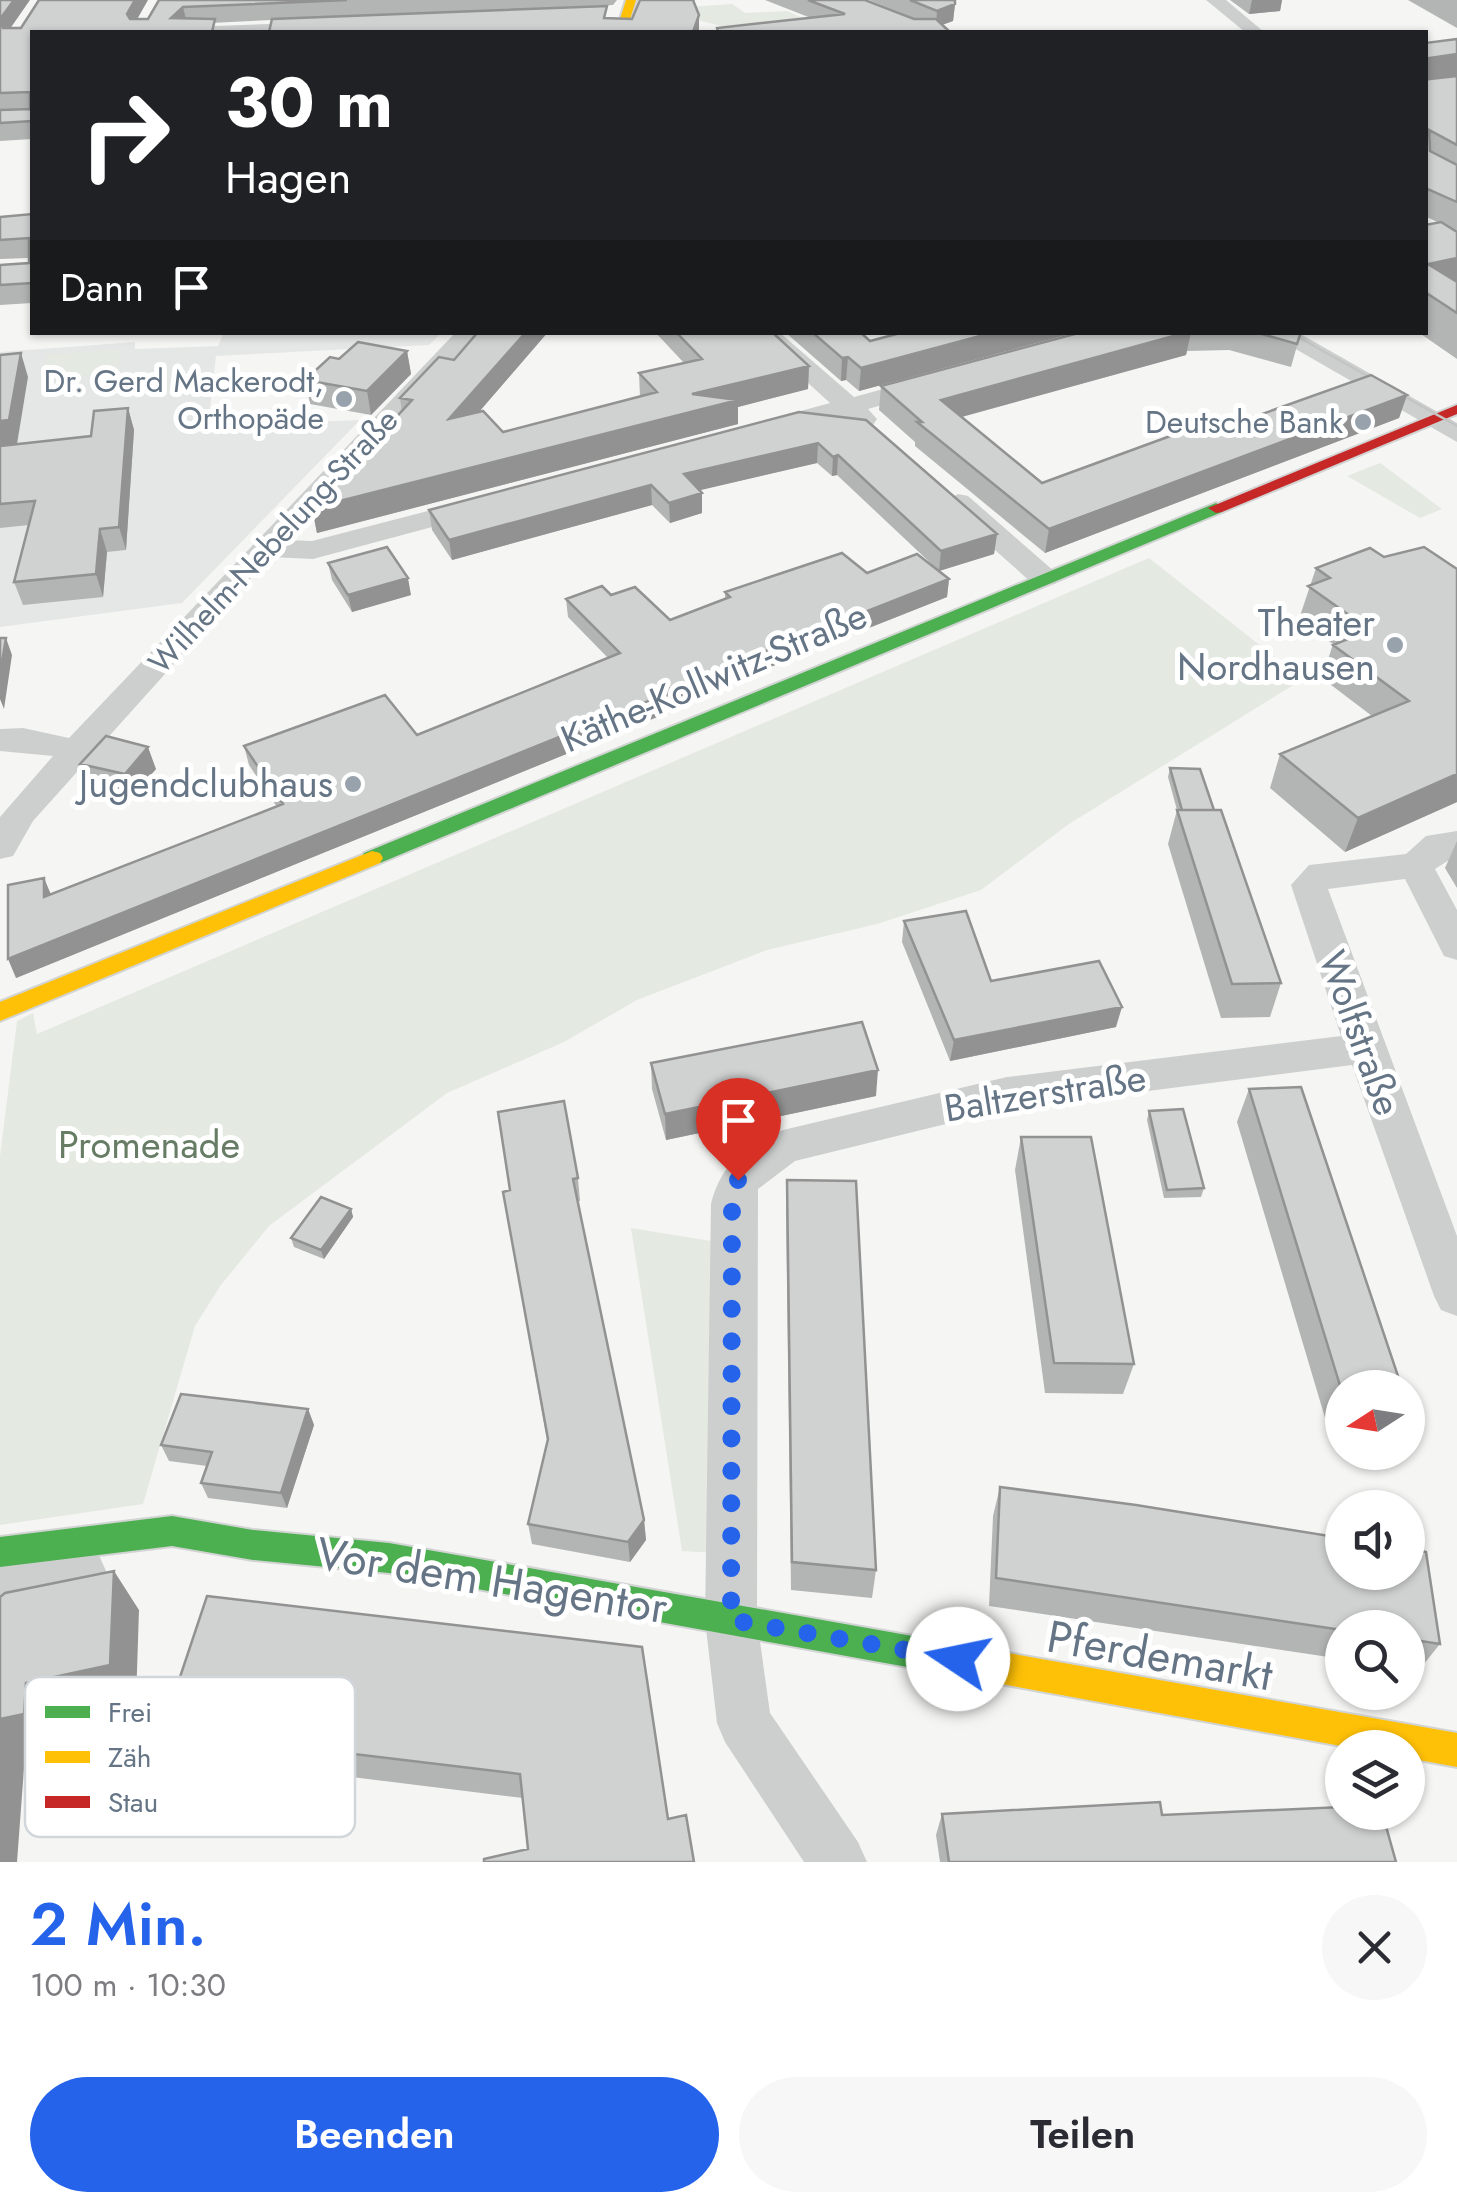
<!DOCTYPE html>
<html lang="de">
<meta charset="utf-8">
<style>
:root{--surface:#fff;--page:#f7f7f7;--text:#2b2b33;--muted:#7c7c81;--accent:#2563eb}
body{margin:0;font-family:Jost,sans-serif;background:var(--page);color:var(--text);height:100vh;display:flex;flex-direction:column;font-size:38px;white-space:nowrap}
*{box-sizing:border-box;margin:0}
p{font-size:32px;color:var(--muted)}
.icon{flex:none;width:55px;height:55px;fill:none;stroke:currentColor;stroke-width:2;stroke-linecap:round;stroke-linejoin:round}
.map{position:relative;height:1862px;overflow:hidden}
.sheet{display:flex;flex-direction:column;background:var(--surface);flex:1}
.sheet>*{flex:none}
.hud{position:absolute;left:30px;top:30px;width:1398px;height:305px;border-radius:0px;box-shadow:0 2px 8px #0004;background:#202124;color:#fff;overflow:hidden}
.needle{width:65px;rotate:258deg}
.tools{position:absolute;left:1325px;top:1370px;display:grid;gap:20px}
.tools a{display:grid;place-items:center;width:100px;height:100px;border-radius:50%;background:var(--surface);box-shadow:0 2px 8px #0004;font-size:50px}
.pin{position:absolute;display:grid;place-items:center;width:85px;height:85px;color:#fff;margin:-102px -42px;border-radius:50% 50% 50% 0;rotate:-45deg;box-shadow:0 0 10px #0007}
.pin .icon{rotate:45deg}
.me{position:absolute;width:110px;margin:-55px;rotate:281deg;stroke-linejoin:round;filter:drop-shadow(0 0 8px #0008)}
.turn{display:flex;align-items:center;gap:35px;height:210px;padding:0 30px;font-size:45px}
.turn .icon{width:130px;height:130px;stroke-width:2.5}
.turn b{display:block;font-size:70px;line-height:85px}
.then{display:flex;align-items:center;height:95px;padding:0 30px;background:#0003;gap:20px;font-size:38px}
.round{display:grid;place-items:center;flex:none;width:105px;height:105px;border-radius:52px;background:var(--page)}
.head{display:flex;align-items:center;justify-content:space-between;height:170px;padding:0 30px}
h1{font-size:60px;font-weight:600;line-height:75px;color:var(--accent)}
.action{display:flex;gap:20px;margin-top:auto;padding:20px 30px}
.action a{flex:1;height:115px;border-radius:60px;background:var(--accent);color:#fff;font-size:40px;font-weight:600;line-height:115px;text-align:center}
.action a+a{background:var(--page);color:var(--text)}
.map>svg:first-child{display:block}
</style>
<div class="map">
<svg width="1457" height="1862" viewBox="0 0 1457 1862">
<rect width="100%" height="100%" fill="#f5f6f4"/>
<path fill="#e5e7e6" d="M 224,332 L 441,333 L 429,345 L 216,356 L 208,426 L 360,420 L 182,603 L 0,627 L 0,352 L 135,342 L 135,349 L 218,346 Z"/>
<path fill="#e4e9e2" d="M 732,4 L 745,13 L 787,11 L 814,23 L 738,30 L 693,19 L 690,7 Z
M 122,349 L 117,374 L 41,380 L 47,355 Z
M 1380,463 L 1442,509 L 1420,518 L 1347,476 Z
M 1149,558 L 1303,679 L 1069,824 L 981,890 L 877,924 L 767,950 L 637,1000 L 564,1042 L 447,1093 L 269,1226 L 221,1285 L 195,1326 L 143,1504 L 0,1525 L 0,1156 L 17,1021 L 33,1013 L 37,1034 Z
M 631,1228 L 717,1242 L 714,1553 L 682,1551 Z"/>
<g fill="none" stroke-linecap="round" stroke-linejoin="round">
<defs>
<path id="fast" d="M 1216,503 L 1224,508 L 1222,512 L 380,863 L 364,863 L 361,858 L 364,853 Z
M 172,1516 L 253,1530 L 389,1543 L 946,1642 L 957,1647 L 962,1658 L 957,1669 L 946,1674 L 389,1573 L 253,1560 L 172,1546 L 0,1567 L 0,1537 Z"/>
<path id="slow" d="M 626,0 L 636,0 L 626,32 L 616,32 Z
M 372,851 L 380,853 L 383,858 L 380,863 L 0,1021 L 0,1002 Z
M 946,1642 L 1457,1733 L 1457,1767 L 1408,1758 L 1408,1748 L 1352,1748 L 946,1674 L 935,1669 L 930,1658 L 935,1647 Z"/>
<path id="jam" d="M 1457,405 L 1457,414 L 1222,512 L 1216,513 L 1208,508 Z"/>
</defs>
<use href="#fast" stroke="#d2d4d4" stroke-width="4"/>
<use href="#slow" stroke="#d2d4d4" stroke-width="4"/>
<use href="#jam" stroke="#d2d4d4" stroke-width="4"/>
<path fill="#cdcfcf" fill-rule="evenodd" d="M 1206,0 L 1226,0 L 1264,32 L 1245,32 Z
M 319,22 L 325,23 L 325,31 L 178,32 L 187,27 Z
M 456,332 L 482,332 L 286,540 L 312,541 L 478,498 L 488,500 L 492,506 L 488,512 L 313,559 L 270,557 L 33,821 L 13,856 L 0,859 L 0,817 L 53,756 L 0,751 L 0,729 L 23,728 L 69,738 Z
M 752,332 L 779,332 L 854,397 L 927,377 L 940,385 L 936,390 L 868,409 L 877,419 L 873,425 L 855,425 L 844,416 L 773,435 L 764,433 L 760,427 L 764,421 L 830,403 Z
M 1266,332 L 1297,332 L 1457,423 L 1457,442 Z
M 958,494 L 968,496 L 1055,572 L 1059,578 L 1055,584 L 1033,584 L 948,508 L 944,502 Z
M 1457,831 L 1457,855 L 1435,869 L 1457,910 L 1457,960 L 1444,956 L 1405,879 L 1328,889 L 1457,1236 L 1457,1316 L 1441,1310 L 1434,1296 L 1352,1065 L 1007,1109 L 795,1161 L 758,1189 L 757,1620 L 770,1713 L 858,1842 L 867,1862 L 804,1862 L 725,1742 L 717,1723 L 705,1620 L 711,1204 C 720,1166 746,1142 783,1130 L 1007,1077 L 1341,1036 L 1291,885 L 1309,865 L 1406,854 L 1426,836 Z
M 80,1546 L 98,1553 L 106,1571 L 98,1589 L 0,1617 L 0,1565 Z"/>
<use href="#fast" fill="#4caf50" fill-rule="evenodd"/>
<use href="#slow" fill="#ffc107" fill-rule="evenodd"/>
<use href="#jam" fill="#c62828" fill-rule="evenodd"/>
<path stroke="#c3c5c5" stroke-width="2.5" d="M 1289,332 L 1457,426"/>
</g>
<path fill="#b3b4b4" d="M 0,0 L 11,28 L 148,19 L 159,0 L 617,0 L 613,5 L 410,14 L 632,19 L 695,0 L 695,5 L 699,32 L 269,32 L 271,20 L 32,32 L 32,139 L 0,141 Z
M 765,0 L 865,0 L 916,19 L 869,0 L 955,0 L 955,4 L 953,21 L 942,25 L 811,18 Z
M 1230,0 L 1282,0 L 1280,11 L 1249,14 Z
M 1408,0 L 1457,0 L 1457,28 Z
M 1457,39 L 1457,231 L 1450,228 L 1457,232 L 1457,359 L 1418,332 L 1425,332 L 1425,225 L 1439,223 L 1425,216 L 1425,43 Z
M 32,214 L 32,303 L 0,305 L 0,265 L 29,263 L 29,258 L 0,259 L 0,217 Z
M 548,332 L 479,412 L 503,432 L 640,397 L 639,373 L 684,363 L 655,332 L 772,332 L 809,366 L 808,389 L 738,407 L 738,424 L 317,533 L 312,508 L 402,412 L 400,398 L 454,360 Z
M 785,332 L 860,332 L 870,341 L 904,332 L 1077,332 L 859,391 L 846,380 L 841,381 Z
M 1082,332 L 1295,332 L 1300,335 L 1291,367 L 1229,350 L 1187,351 L 1186,355 L 962,417 L 1042,483 L 1237,423 L 1407,395 L 1399,418 L 1045,553 L 915,446 L 915,442 L 879,410 L 881,386 Z
M 407,351 L 411,374 L 371,415 L 310,404 L 305,380 L 339,359 Z
M 128,408 L 134,430 L 126,550 L 107,552 L 103,597 L 23,605 L 14,582 L 29,525 L 0,528 L 0,446 L 91,436 Z
M 799,412 L 997,534 L 994,554 L 939,571 L 837,475 L 832,476 L 817,463 L 699,490 L 702,513 L 670,523 L 652,505 L 452,560 L 432,530 L 429,510 Z
M 1384,557 L 1457,569 L 1457,802 L 1345,852 L 1270,788 L 1280,754 L 1372,716 L 1322,678 L 1333,644 L 1299,619 L 1316,568 Z
M 328,563 L 411,595 L 352,612 L 332,580 Z
M 867,573 L 949,579 L 947,597 L 667,708 L 667,713 L 16,978 L 44,878 L 50,894 L 277,807 L 249,765 L 244,746 L 417,735 L 608,658 L 568,617 L 566,599 L 611,595 L 670,620 L 725,599 L 725,592 Z
M 80,764 L 156,769 L 132,796 L 88,786 Z
M 1170,768 L 1214,810 L 1281,983 L 1270,1017 L 1221,1018 L 1168,844 L 1177,810 L 1168,777 Z
M 1457,841 L 1457,888 L 1445,868 Z
M 904,921 L 991,981 L 1116,1027 L 950,1061 L 902,942 Z
M 651,1063 L 876,1096 L 666,1140 L 652,1089 Z
M 1249,1089 L 1342,1388 L 1342,1448 L 1334,1448 L 1237,1122 Z
M 1149,1111 L 1204,1188 L 1201,1197 L 1164,1198 L 1147,1120 Z
M 1021,1137 L 1134,1364 L 1123,1394 L 1045,1393 L 1015,1170 Z
M 578,1178 L 580,1201 L 578,1201 L 644,1520 L 646,1540 L 630,1562 L 532,1544 L 528,1524 L 547,1440 L 503,1192 Z
M 787,1180 L 876,1570 L 872,1598 L 791,1590 L 786,1212 Z
M 351,1209 L 353,1217 L 324,1259 L 294,1247 L 291,1238 Z
M 308,1409 L 314,1425 L 287,1508 L 208,1498 L 201,1483 L 207,1466 L 169,1461 L 161,1445 Z
M 1000,1487 L 1136,1505 L 1342,1538 L 1342,1572 L 1408,1572 L 1408,1548 L 1426,1552 L 1440,1644 L 1419,1670 L 1408,1669 L 1408,1628 L 1342,1628 L 1342,1659 L 989,1606 L 993,1516 Z
M 642,1647 L 523,1798 L 180,1756 L 162,1731 Z
M 942,1814 L 1162,1815 L 1396,1862 L 940,1862 L 936,1835 Z"/>
<path fill="#929292" d="M 14,0 L 30,0 L 5,36 L 0,19 Z
M 135,0 L 148,0 L 131,30 L 127,14 Z
M 1252,0 L 1282,0 L 1280,11 L 1249,14 Z
M 955,4 L 953,21 L 936,27 L 937,11 Z
M 183,7 L 187,23 L 171,18 Z
M 699,15 L 699,32 L 693,32 Z
M 1457,54 L 1457,76 L 1425,81 L 1429,58 Z
M 1457,258 L 1457,292 L 1428,264 Z
M 526,332 L 548,332 L 452,443 L 449,419 Z
M 995,332 L 1077,332 L 859,391 L 861,368 Z
M 1191,332 L 1186,355 L 939,423 L 941,400 Z
M 407,351 L 411,374 L 371,415 L 367,391 Z
M 21,353 L 28,377 L 17,444 L 0,446 L 0,421 Z
M 848,357 L 846,380 L 841,381 L 842,358 Z
M 809,366 L 808,389 L 738,407 L 738,424 L 317,533 L 312,508 L 692,394 Z
M 1407,395 L 1399,418 L 1045,553 L 1049,529 Z
M 128,408 L 134,430 L 126,550 L 119,527 Z
M 818,443 L 817,463 L 684,494 L 684,474 Z
M 838,455 L 837,475 L 832,476 L 833,457 Z
M 651,485 L 652,505 L 452,560 L 449,540 Z
M 702,493 L 702,513 L 670,523 L 669,503 Z
M 100,529 L 107,552 L 103,597 L 96,574 Z
M 997,534 L 994,554 L 939,571 L 941,551 Z
M 408,578 L 411,595 L 352,612 L 348,595 Z
M 949,579 L 947,597 L 667,708 L 667,713 L 16,978 L 8,959 L 663,691 Z
M 6,638 L 12,655 L 4,709 L 0,699 L 0,674 Z
M 148,747 L 156,769 L 132,796 L 125,774 Z
M 1457,774 L 1457,802 L 1345,852 L 1358,818 Z
M 44,878 L 52,897 L 44,897 Z
M 1122,1007 L 1116,1027 L 950,1061 L 954,1040 Z
M 878,1070 L 876,1096 L 666,1140 L 665,1114 Z
M 351,1209 L 353,1217 L 324,1259 L 321,1250 Z
M 308,1409 L 314,1425 L 287,1508 L 281,1493 Z
M 644,1520 L 646,1540 L 630,1562 L 628,1542 Z
M 114,1571 L 139,1610 L 136,1701 L 56,1718 L 54,1749 L 25,1755 L 17,1862 L 0,1862 L 0,1719 L 26,1683 Z"/>
<path fill="#d0d1d1" stroke="#929292" stroke-width="2.5" d="M 0,0 L 14,0 L 0,19 L 3,28 L 21,28 L 39,0 L 135,0 L 127,14 L 130,19 L 148,19 L 159,0 L 347,0 L 183,7 L 171,18 L 215,19 L 212,32 L 32,32 L 32,121 L 0,123 L 0,110 L 30,109 L 30,92 L 0,93 Z
M 640,0 L 693,0 L 699,15 L 693,32 L 269,32 L 272,19 L 607,6 L 604,18 L 632,19 Z
M 808,0 L 865,0 L 914,19 L 936,19 L 950,32 L 718,32 L 717,28 L 845,14 Z
M 910,0 L 955,0 L 955,4 L 937,11 Z
M 1457,39 L 1457,54 L 1429,58 L 1429,79 L 1457,76 L 1457,145 L 1429,130 L 1430,151 L 1457,165 L 1457,202 L 1425,188 L 1425,43 Z
M 32,214 L 32,283 L 0,285 L 0,265 L 29,263 L 29,238 L 0,240 L 0,217 Z
M 1441,222 L 1457,232 L 1457,258 L 1428,264 L 1457,282 L 1457,313 L 1425,292 L 1425,225 Z
M 478,332 L 526,332 L 449,419 L 483,411 L 503,432 L 657,392 L 639,373 L 702,359 L 676,332 L 772,332 L 809,366 L 692,394 L 738,400 L 312,508 L 412,400 L 400,398 L 439,357 L 454,360 Z
M 812,332 L 860,332 L 870,341 L 904,332 L 995,332 L 861,368 L 848,357 L 842,358 Z
M 1082,332 L 1188,332 L 941,400 L 1042,483 L 1225,416 L 1237,423 L 1371,375 L 1407,395 L 1049,529 L 917,422 L 922,422 L 881,386 Z
M 1255,332 L 1295,332 L 1300,335 L 1297,344 Z
M 358,342 L 407,351 L 367,391 L 305,380 L 330,357 L 339,359 Z
M 21,353 L 9,420 L 0,421 L 0,355 Z
M 128,408 L 119,527 L 100,529 L 96,574 L 14,582 L 35,501 L 0,504 L 0,446 L 91,436 L 94,411 Z
M 799,412 L 866,420 L 997,534 L 941,551 L 838,455 L 833,457 L 818,443 L 684,474 L 702,493 L 669,503 L 651,485 L 449,540 L 429,510 Z
M 387,547 L 408,578 L 348,595 L 328,563 Z
M 1424,547 L 1457,569 L 1457,774 L 1358,818 L 1280,754 L 1409,701 L 1333,645 L 1370,630 L 1308,586 L 1330,578 L 1316,568 L 1370,548 L 1384,557 Z
M 842,553 L 867,573 L 917,554 L 949,579 L 663,691 L 666,694 L 8,959 L 8,885 L 44,878 L 44,897 L 283,804 L 244,746 L 385,695 L 417,735 L 620,653 L 566,599 L 602,586 L 611,595 L 635,587 L 670,620 L 730,597 L 725,592 Z
M 0,638 L 6,638 L 0,674 Z
M 106,736 L 148,747 L 125,774 L 80,764 Z
M 1170,768 L 1200,769 L 1214,810 L 1182,810 Z
M 1177,810 L 1221,810 L 1281,983 L 1232,984 Z
M 966,911 L 991,981 L 1099,961 L 1122,1007 L 954,1040 L 904,921 Z
M 862,1022 L 878,1070 L 665,1114 L 651,1063 Z
M 1301,1087 L 1402,1388 L 1342,1388 L 1342,1392 L 1249,1089 Z
M 564,1101 L 578,1178 L 573,1179 L 644,1520 L 628,1542 L 528,1524 L 548,1439 L 503,1192 L 510,1190 L 498,1112 Z
M 1183,1109 L 1204,1188 L 1167,1190 L 1149,1111 Z
M 1021,1137 L 1091,1137 L 1134,1364 L 1054,1363 Z
M 787,1180 L 856,1181 L 876,1570 L 792,1562 Z
M 321,1197 L 351,1209 L 321,1250 L 291,1238 Z
M 181,1394 L 308,1409 L 281,1493 L 201,1483 L 212,1452 L 161,1445 Z
M 1000,1487 L 1136,1505 L 1342,1538 L 1342,1572 L 1408,1572 L 1408,1548 L 1426,1552 L 1440,1644 L 1408,1639 L 1408,1628 L 1342,1628 L 1342,1630 L 996,1578 Z
M 114,1571 L 110,1665 L 26,1683 L 24,1714 L 0,1719 L 0,1597 L 5,1593 Z
M 207,1596 L 642,1647 L 668,1819 L 686,1815 L 694,1862 L 484,1862 L 484,1859 L 528,1849 L 520,1774 L 162,1731 Z
M 1160,1802 L 1162,1815 L 1342,1807 L 1342,1812 L 1382,1812 L 1396,1862 L 949,1862 L 942,1814 Z"/>
<g fill="none" stroke-linecap="round" stroke-linejoin="round">
<path stroke="#2563eb" stroke-width="18" stroke-dasharray="0 32.4" d="M 738,1180 L 732,1204 L 731,1620 L 958,1659"/>
</g>
<g fill="#97a2ac" stroke="#fff" stroke-width="4">
<circle cx="344" cy="399" r="10"/>
<circle cx="1363" cy="422" r="10"/>
<circle cx="1395" cy="645" r="10"/>
<circle cx="353" cy="784" r="10"/>
</g>
<g text-anchor="middle" stroke-width="10" stroke-linejoin="round" paint-order="stroke">
<g font-size="32" fill="#657585" stroke="#fff" text-anchor="end">
<text x="324" y="392">Dr. Gerd Mackerodt,<tspan x="324" dy="37">Orthopäde</tspan></text>
<text x="1343" y="433">Deutsche Bank</text>
</g>
<g font-size="32" fill="#657585" stroke="#fff">
<text transform="translate(273 541) rotate(-47)" y="11">Wilhelm-Nebelung-Straße</text>
</g>
<g font-size="38" fill="#657585" stroke="#fff" text-anchor="end">
<text x="1375" y="636">Theater<tspan x="1375" dy="44">Nordhausen</tspan></text>
<text x="333" y="797">Jugendclubhaus</text>
</g>
<g font-size="38" fill="#657585" stroke="#fff">
<text transform="translate(714 677) rotate(-23)" y="13">Käthe-Kollwitz-Straße</text>
<text transform="translate(1360 1033) rotate(70)" y="13">Wolfstraße</text>
<text transform="translate(1045 1093) rotate(-9)" y="13">Baltzerstraße</text>
</g>
<g font-size="38" fill="#677c64" stroke="#fff">
<text x="149" y="1158">Promenade</text>
</g>
<g font-size="45" fill="#657585" stroke="#fff">
<text transform="translate(492 1580) rotate(9)" y="16">Vor dem Hagentor</text>
<text transform="translate(1160 1655) rotate(10)" y="16">Pferdemarkt</text>
</g>
</g>
<rect x="25" y="1677" width="330" height="160" rx="15" fill="#fff" stroke="#d1d6da" stroke-width="2.5"/>
<rect x="45" y="1706" width="45" height="12" fill="#4caf50"/>
<rect x="45" y="1751" width="45" height="12" fill="#ffc107"/>
<rect x="45" y="1796" width="45" height="12" fill="#c62828"/>
<g font-size="28" fill="#657585">
<text x="108" y="1722">Frei</text>
<text x="108" y="1767">Zäh</text>
<text x="108" y="1812">Stau</text>
</g>
</svg>
<div class="tools">
<a><svg class="needle" viewBox="-14 -14 28 28"><path d="M0-13l5 13h-10z" fill="#e53935"/><path d="M0 13l5-13h-10z" fill="#7c7c81"/></svg></a>
<a><svg class="icon" aria-label="sound" viewBox="0 0 24 24"><path d="M4 9h4l5-4v14l-5-4H4zM17 9q2 3 0 6"/></svg></a>
<a><svg class="icon" aria-label="search" viewBox="0 0 24 24"><circle cx="10" cy="10" r="6"/><path d="M15 15l6 6"/></svg></a>
<a><svg class="icon" aria-label="layers" viewBox="0 0 24 24"><path d="M12 4l9 5-9 5-9-5zM3 14l9 5 9-5"/></svg></a>
</div>
<div class="pin" style="left:738px;top:1180px;background:#d93025"><svg class="icon" aria-label="arrive" viewBox="0 0 24 24"><path d="M6 21V4h12l-3 4 3 4H6"/></svg></div>
<svg class="me" style="left:958px;top:1659px" viewBox="-20 -20 40 40"><circle r="19" fill="#fff"/><path d="M0-13L10 11 0 6-10 11z" fill="#2563eb"/></svg>
<div class="hud">
<div class="turn"><svg class="icon" aria-label="right" viewBox="0 0 24 24"><path d="M7 20v-9h11M14 6l5 5-5 5"/></svg><div><b>30 m</b>Hagen</div></div>
<div class="then">Dann<svg class="icon" aria-label="arrive" viewBox="0 0 24 24"><path d="M6 21V4h12l-3 4 3 4H6"/></svg></div>
</div>
</div>
<section class="sheet">
<div class="head"><div><h1>2 Min.</h1><p>100 m · 10:30</p></div><a class="round"><svg class="icon" aria-label="close" viewBox="0 0 24 24"><path d="M6 6l12 12M18 6L6 18"/></svg></a></div>
<div class="action"><a>Beenden</a><a>Teilen</a></div>
</section>
